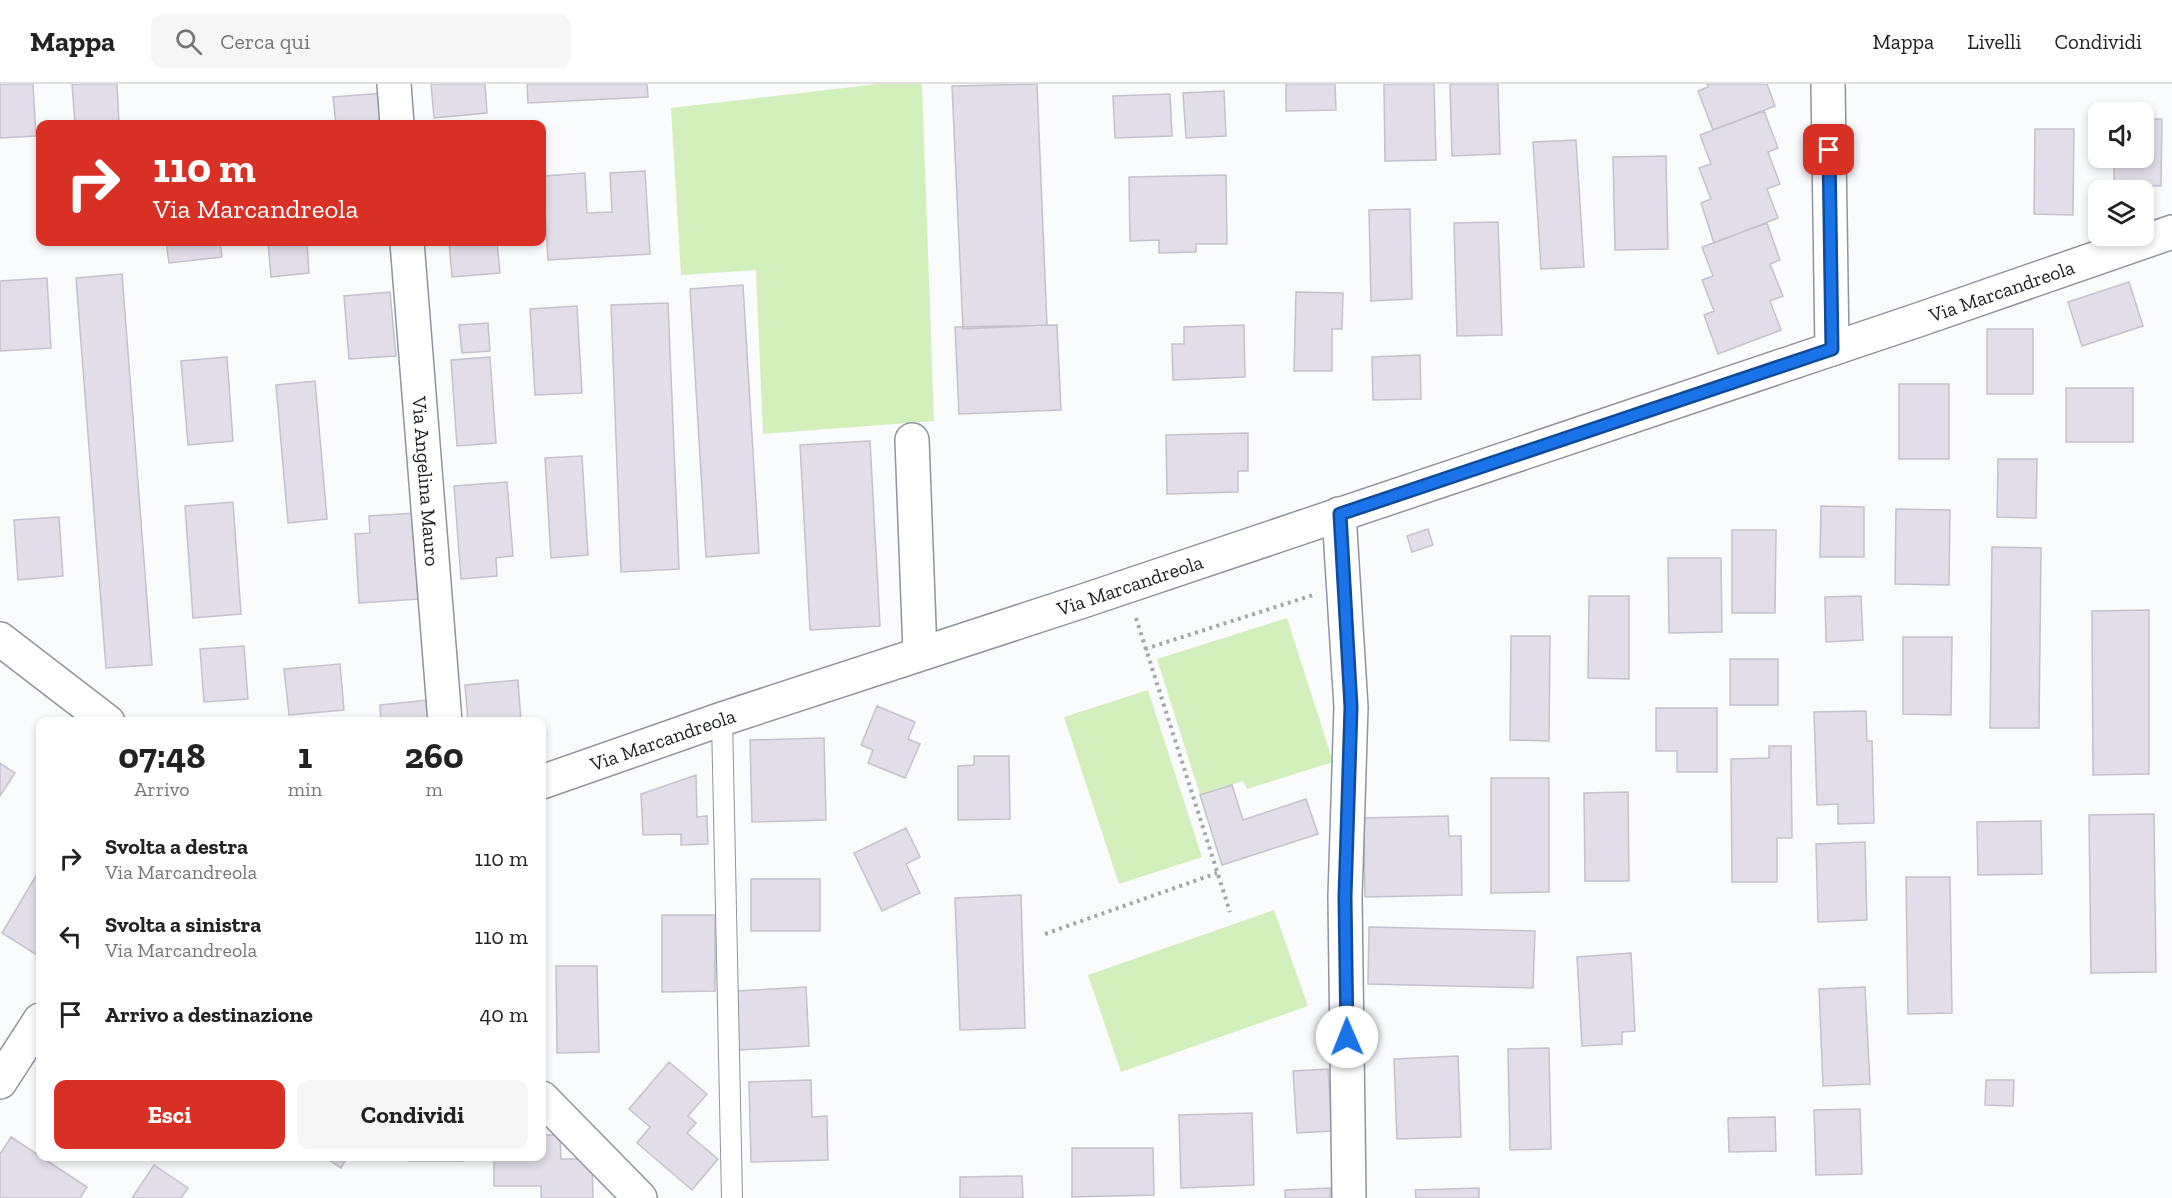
<!DOCTYPE html>
<html lang="it">
<style>
:root{--surface:#fff;--page:#f6f6f6;--text:#222;--muted:#767676;--line:#e0e0e0;--accent:#d93025}
body{margin:0;font-family:"Zilla Slab",serif;background:var(--page);color:var(--text);height:100vh;display:flex;flex-direction:column;font-size:22px;white-space:nowrap}
*{box-sizing:border-box;margin:0}
p{font-size:20px;color:var(--muted)}
.icon{flex:none;width:33px;height:33px;fill:none;stroke:currentColor;stroke-width:2;stroke-linecap:round;stroke-linejoin:round}
.map{position:relative;flex:1;overflow:hidden}
.details{position:absolute;left:36px;top:633px;width:510px;height:444px;display:flex;flex-direction:column;background:var(--surface);border-radius:12px;box-shadow:0 3px 9px #0003}
.details>*{flex:none}
.hud{position:absolute;left:36px;top:36px;width:510px;height:126px;border-radius:12px;box-shadow:0 3px 9px #0003;background:#d93025;color:#fff;overflow:hidden}
.buttons{position:absolute;left:2088px;top:18px;display:grid;gap:12px}
.buttons a{display:grid;place-items:center;width:66px;height:66px;border-radius:12px;background:var(--surface);box-shadow:0 3px 9px #0003;font-size:30px}
.pin{position:absolute;display:grid;place-items:center;width:51px;height:51px;color:#fff;margin:-26px;border-radius:12px;box-shadow:0 3px 9px #0006}
.me{position:absolute;width:66px;margin:-33px;rotate:359deg;stroke-linejoin:round;filter:drop-shadow(0 0 4px #0008)}
.turn{display:flex;align-items:center;gap:21px;height:126px;padding:0 18px;font-size:27px}
.turn .icon{width:78px;height:78px;stroke-width:2.5}
.turn b{display:block;font-size:42px;line-height:51px}
.eta{display:flex;justify-content:space-evenly;align-items:center;height:102px;text-align:center}
.eta b{font-size:36px;font-weight:700;line-height:42px}
.button{display:flex;gap:12px;margin-top:auto;padding:12px 18px}
.button a{flex:1;height:69px;border-radius:12px;background:var(--accent);color:#fff;font-size:24px;font-weight:700;line-height:69px;text-align:center}
.button a+a{background:var(--page);color:var(--text)}
ul{padding:0;list-style:none}
li{display:flex;align-items:center;gap:18px;height:78px;padding:0 18px}
li div{flex:1}
li b{display:block;font-size:22px}
li em{font-style:normal}
header{display:flex;align-items:center;gap:36px;box-sizing:border-box;height:84px;padding:0 30px;background:var(--surface);border-bottom:2px solid var(--line)}
header strong{font-size:28px}
nav{display:flex;gap:33px;margin-inline-start:auto;font-size:21px}
.search{width:420px;height:54px;background:var(--page);display:flex;align-items:center;gap:15px;box-sizing:border-box;padding:0 21px;border-radius:12px;color:var(--muted);font-size:22px}
.map>svg:first-child{display:block}
</style>
<header>
<strong>Mappa</strong>
<div class="search"><svg class="icon" aria-label="search" viewBox="0 0 24 24"><circle cx="10" cy="10" r="6"/><path d="M15 15l6 6"/></svg>Cerca qui</div>
<nav><a>Mappa</a><a>Livelli</a><a>Condividi</a></nav>
</header>
<div class="map">
<svg width="2172" height="1114" viewBox="0 0 2172 1114">
<rect width="100%" height="100%" fill="#fafbfd"/>
<path fill="#d3efbb" d="M 878,0 L 922,0 L 934,337 L 763,350 L 756,186 L 681,191 L 671,24 Z
M 1287,534 L 1333,678 L 1247,705 L 1243,697 L 1200,711 L 1157,575 Z
M 1148,606 L 1202,773 L 1119,800 L 1064,633 Z
M 1274,826 L 1308,922 L 1121,988 L 1088,891 Z"/>
<path fill="#e1dde9" stroke="#c4c1cc" stroke-width="1.5" d="M 0,0 L 33,0 L 36,52 L 0,54 Z
M 72,0 L 117,0 L 119,40 L 75,40 Z
M 431,0 L 485,0 L 487,29 L 434,34 Z
M 527,0 L 647,0 L 648,13 L 528,19 Z
M 1037,0 L 1047,241 L 963,245 L 952,2 Z
M 1286,0 L 1335,0 L 1336,26 L 1286,27 Z
M 1384,0 L 1434,0 L 1436,76 L 1385,77 Z
M 1450,0 L 1498,0 L 1500,70 L 1452,72 Z
M 1707,0 L 1767,0 L 1775,22 L 1713,46 L 1698,7 L 1708,3 Z
M 1224,7 L 1226,52 L 1186,54 L 1183,9 Z
M 384,9 L 387,40 L 336,40 L 333,13 Z
M 1170,10 L 1172,52 L 1115,54 L 1113,12 Z
M 1764,27 L 1778,64 L 1768,68 L 1780,100 L 1767,105 L 1778,134 L 1714,159 L 1701,119 L 1711,115 L 1699,84 L 1711,80 L 1700,51 Z
M 2144,35 L 2162,35 L 2161,102 L 2114,101 L 2114,74 L 2144,74 Z
M 2035,45 L 2074,45 L 2073,131 L 2034,130 Z
M 1576,56 L 1584,183 L 1541,185 L 1533,58 Z
M 1666,72 L 1668,165 L 1615,166 L 1613,73 Z
M 645,87 L 650,170 L 548,176 L 543,92 L 585,89 L 587,129 L 612,128 L 610,89 Z
M 1226,91 L 1227,160 L 1196,160 L 1196,168 L 1159,169 L 1159,156 L 1130,157 L 1129,93 Z
M 1410,125 L 1412,215 L 1371,217 L 1369,126 Z
M 1498,138 L 1502,251 L 1457,252 L 1454,139 Z
M 1767,139 L 1780,176 L 1770,180 L 1783,212 L 1770,217 L 1781,246 L 1718,270 L 1704,231 L 1714,227 L 1702,196 L 1713,192 L 1702,163 Z
M 166,158 L 220,158 L 222,173 L 169,179 Z
M 268,158 L 307,158 L 309,189 L 271,193 Z
M 449,158 L 497,158 L 500,189 L 452,193 Z
M 122,190 L 152,581 L 106,584 L 76,194 Z
M 47,194 L 51,264 L 0,267 L 0,197 Z
M 2129,198 L 2143,242 L 2082,262 L 2068,218 Z
M 743,201 L 759,469 L 706,473 L 690,205 Z
M 390,208 L 396,272 L 349,275 L 344,212 Z
M 1296,208 L 1343,209 L 1342,245 L 1332,245 L 1332,287 L 1294,287 Z
M 668,219 L 679,485 L 621,488 L 611,221 Z
M 577,222 L 582,309 L 535,311 L 530,225 Z
M 488,239 L 490,267 L 462,269 L 459,241 Z
M 1057,241 L 1061,326 L 959,330 L 955,243 Z
M 1244,241 L 1245,293 L 1173,296 L 1172,260 L 1184,260 L 1184,243 Z
M 1987,245 L 2033,245 L 2033,310 L 1987,310 Z
M 1420,271 L 1421,315 L 1373,316 L 1372,273 Z
M 227,273 L 233,357 L 188,361 L 181,277 Z
M 490,273 L 496,359 L 457,362 L 451,276 Z
M 315,297 L 327,435 L 288,439 L 276,301 Z
M 1899,300 L 1949,300 L 1949,375 L 1899,375 Z
M 2066,304 L 2133,304 L 2133,358 L 2066,358 Z
M 1248,349 L 1248,387 L 1238,387 L 1238,408 L 1167,410 L 1166,351 Z
M 870,357 L 880,542 L 810,546 L 800,361 Z
M 582,372 L 588,471 L 551,474 L 545,374 Z
M 1998,375 L 2037,375 L 2036,434 L 1997,433 Z
M 507,398 L 513,472 L 496,474 L 497,492 L 461,495 L 454,402 Z
M 233,418 L 241,530 L 193,534 L 185,422 Z
M 1821,422 L 1864,423 L 1864,473 L 1820,473 Z
M 1896,425 L 1950,426 L 1949,501 L 1895,500 Z
M 415,429 L 419,515 L 359,519 L 355,450 L 370,449 L 369,432 Z
M 59,433 L 63,492 L 18,496 L 14,436 Z
M 1428,445 L 1433,461 L 1412,468 L 1407,452 Z
M 1732,446 L 1776,446 L 1775,529 L 1732,529 Z
M 1992,463 L 2041,464 L 2039,644 L 1990,644 Z
M 1668,474 L 1721,474 L 1722,548 L 1669,549 Z
M 1589,512 L 1629,512 L 1629,595 L 1588,594 Z
M 1861,512 L 1863,556 L 1826,558 L 1825,513 Z
M 2149,526 L 2149,690 L 2093,691 L 2092,527 Z
M 1511,552 L 1550,552 L 1549,657 L 1510,656 Z
M 1903,553 L 1952,553 L 1951,631 L 1903,630 Z
M 244,562 L 248,615 L 204,618 L 200,565 Z
M 1730,575 L 1778,575 L 1778,621 L 1730,621 Z
M 340,580 L 344,626 L 289,631 L 284,585 Z
M 518,596 L 521,638 L 468,638 L 465,601 Z
M 428,616 L 430,638 L 381,638 L 380,621 Z
M 877,622 L 915,638 L 908,655 L 920,660 L 905,694 L 868,679 L 873,666 L 861,661 Z
M 1656,624 L 1717,624 L 1717,688 L 1677,688 L 1677,667 L 1656,667 Z
M 1866,627 L 1867,657 L 1872,657 L 1874,739 L 1838,740 L 1838,720 L 1817,721 L 1814,628 Z
M 824,654 L 826,736 L 752,738 L 750,656 Z
M 1769,662 L 1791,662 L 1792,754 L 1777,754 L 1777,798 L 1732,798 L 1731,675 L 1769,674 Z
M 974,672 L 1009,672 L 1010,735 L 958,736 L 958,682 L 974,681 Z
M 0,679 L 15,689 L 0,712 Z
M 696,691 L 697,733 L 707,732 L 708,760 L 681,761 L 681,750 L 643,751 L 641,710 Z
M 1491,694 L 1549,694 L 1549,808 L 1491,809 Z
M 1232,701 L 1243,736 L 1306,715 L 1318,750 L 1222,781 L 1200,711 Z
M 1628,708 L 1629,797 L 1585,797 L 1584,709 Z
M 2154,730 L 2156,888 L 2091,889 L 2089,731 Z
M 1448,732 L 1449,752 L 1461,752 L 1462,811 L 1365,813 L 1364,734 Z
M 2041,737 L 2042,790 L 1978,791 L 1977,738 Z
M 906,744 L 920,773 L 906,780 L 920,809 L 882,827 L 854,769 Z
M 1865,758 L 1867,836 L 1818,838 L 1816,760 Z
M 40,785 L 40,873 L 2,849 Z
M 1906,793 L 1950,793 L 1952,929 L 1908,930 Z
M 751,795 L 820,795 L 820,847 L 751,847 Z
M 1021,811 L 1025,944 L 960,946 L 955,814 Z
M 662,831 L 715,831 L 715,907 L 662,908 Z
M 1369,843 L 1535,847 L 1533,904 L 1368,900 Z
M 1631,869 L 1635,947 L 1622,948 L 1622,960 L 1582,962 L 1577,873 Z
M 556,882 L 597,882 L 599,968 L 557,969 Z
M 806,903 L 809,962 L 739,966 L 736,907 Z
M 1865,903 L 1870,1000 L 1823,1002 L 1819,905 Z
M 1549,964 L 1551,1065 L 1510,1066 L 1508,965 Z
M 1458,972 L 1461,1053 L 1397,1055 L 1394,975 Z
M 669,978 L 707,1010 L 688,1032 L 696,1039 L 687,1049 L 718,1075 L 692,1106 L 637,1059 L 650,1043 L 629,1025 Z
M 1328,985 L 1332,1047 L 1297,1049 L 1293,987 Z
M 811,996 L 812,1033 L 827,1032 L 828,1076 L 751,1078 L 749,998 Z
M 1986,996 L 2014,996 L 2013,1022 L 1985,1021 Z
M 1860,1025 L 1862,1090 L 1816,1091 L 1814,1026 Z
M 1252,1029 L 1254,1101 L 1181,1104 L 1179,1031 Z
M 1775,1033 L 1776,1067 L 1729,1068 L 1728,1034 Z
M 542,1034 L 542,1051 L 560,1051 L 561,1075 L 592,1075 L 593,1114 L 541,1114 L 541,1102 L 494,1102 L 494,1072 L 542,1072 Z
M 11,1053 L 87,1103 L 80,1114 L 0,1114 L 0,1070 Z
M 1072,1064 L 1153,1064 L 1154,1111 L 1072,1113 Z
M 323,1072 L 348,1072 L 341,1084 Z
M 410,1072 L 463,1072 L 463,1077 L 409,1077 Z
M 154,1081 L 188,1104 L 181,1114 L 132,1114 Z
M 1022,1092 L 1023,1114 L 960,1114 L 960,1093 Z
M 1330,1104 L 1330,1114 L 1285,1114 L 1285,1106 Z
M 1479,1104 L 1479,1114 L 1416,1114 L 1415,1106 Z"/>
<g fill="none" stroke-linecap="round" stroke-linejoin="round">
<defs>
<path id="lane" d="M 722,635 L 732,1114"/>
<g id="street">
<path d="M 394,0 L 397,40"/>
<path d="M 1828,0 L 1832,265"/>
<path id="s1" d="M 407,158 L 445,638"/>
<path d="M 912,356 L 920,569"/>
<path d="M 1339,430 L 1351,623 L 1345,813 L 1349,1114"/>
<path d="M 0,555 L 108,638"/>
<path id="s2" d="M 542,698 L 722,635 L 1083,517 L 1921,235 L 2172,148"/>
<path d="M 0,998 L 40,936"/>
<path d="M 542,1014 L 640,1114"/>
</g>
</defs>
<use href="#lane" stroke="#90949f" stroke-width="22"/>
<use href="#street" stroke="#90949f" stroke-width="36"/>
<path stroke="#a5a6a9" stroke-width="4" stroke-dasharray="3 4.5" stroke-linecap="butt" d="M 1136,534 L 1230,828
M 1145,565 L 1313,511
M 1045,850 L 1217,789"/>
<use href="#lane" stroke="#fff" stroke-width="20"/>
<use href="#street" stroke="#fff" stroke-width="33"/>
</g>
<g fill="none" stroke-linecap="round" stroke-linejoin="round">
<defs>
<path id="route" d="M 1347,953 L 1345,813 L 1351,623 L 1340,430 L 1832,265 L 1829,66"/>
</defs>
<use href="#route" stroke="#114b97" stroke-width="15"/>
<use href="#route" stroke="#1a73e8" stroke-width="10"/>
</g>
<g text-anchor="middle" stroke-width="4.5" stroke-linejoin="round" paint-order="stroke">
<g font-size="20" fill="#1c1e22" stroke="#fff">
<text dy="7" stroke="none"><textPath href="#s2" startOffset="1540">Via Marcandreola</textPath></text>
<text dy="7" stroke="none"><textPath href="#s1" startOffset="240">Via Angelina Mauro</textPath></text>
<text dy="7" stroke="none"><textPath href="#s2" startOffset="620">Via Marcandreola</textPath></text>
<text dy="7" stroke="none"><textPath href="#s2" startOffset="128">Via Marcandreola</textPath></text>
</g>
</g>
</svg>
<div class="buttons">
<a><svg class="icon" aria-label="sound" viewBox="0 0 24 24"><path d="M4 9h4l5-4v14l-5-4H4zM17 9q2 3 0 6"/></svg></a>
<a><svg class="icon" aria-label="layers" viewBox="0 0 24 24"><path d="M12 4l9 5-9 5-9-5zM3 14l9 5 9-5"/></svg></a>
</div>
<div class="pin" style="left:1829px;top:66px;background:#d93025"><svg class="icon" aria-label="arrive" viewBox="0 0 24 24"><path d="M6 21V4h12l-3 4 3 4H6"/></svg></div>
<svg class="me" style="left:1347px;top:953px" viewBox="-20 -20 40 40"><circle r="19" fill="#fff"/><path d="M0-13L10 11 0 6-10 11z" fill="#1a73e8"/></svg>
<div class="hud">
<div class="turn"><svg class="icon" aria-label="right" viewBox="0 0 24 24"><path d="M7 20v-9h11M14 6l5 5-5 5"/></svg><div><b>110 m</b>Via Marcandreola</div></div>
</div>
<section class="details">
<div class="eta">
<div><b>07:48</b><p>Arrivo</p></div>
<div><b>1</b><p>min</p></div>
<div><b>260</b><p>m</p></div>
</div>
<ul>
<li><svg class="icon" aria-label="right" viewBox="0 0 24 24"><path d="M7 20v-9h11M14 6l5 5-5 5"/></svg><div><b>Svolta a destra</b><p>Via Marcandreola</p></div><em>110 m</em></li>
<li><svg class="icon" aria-label="left" viewBox="0 0 24 24"><path d="M17 20v-9H6M10 6l-5 5 5 5"/></svg><div><b>Svolta a sinistra</b><p>Via Marcandreola</p></div><em>110 m</em></li>
<li><svg class="icon" aria-label="arrive" viewBox="0 0 24 24"><path d="M6 21V4h12l-3 4 3 4H6"/></svg><div><b>Arrivo a destinazione</b></div><em>40 m</em></li>
</ul>
<div class="button"><a>Esci</a><a>Condividi</a></div>
</section>
</div>
